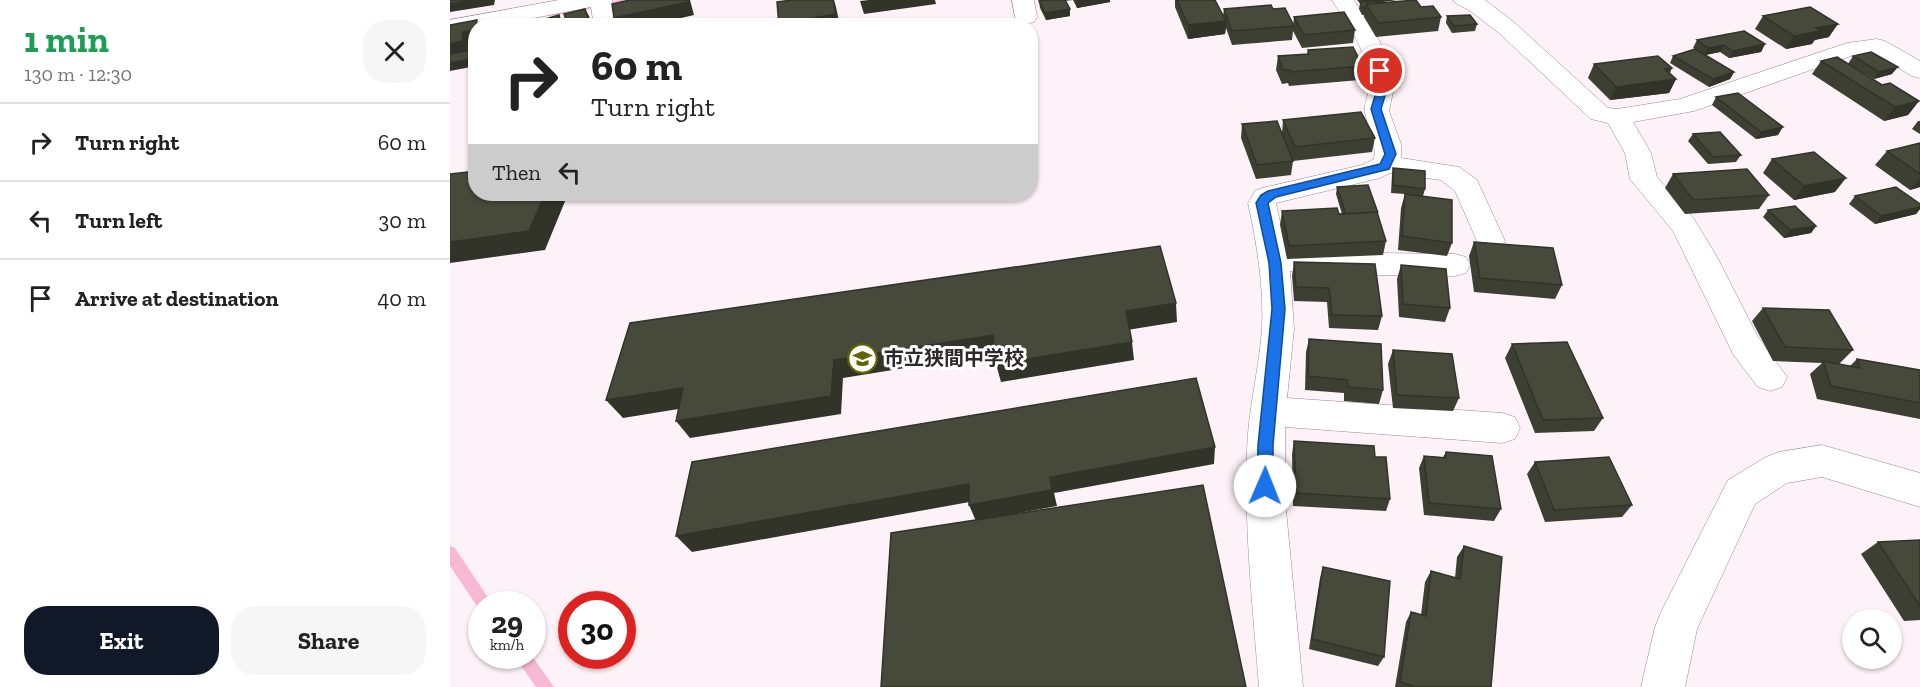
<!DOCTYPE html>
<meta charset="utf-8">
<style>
:root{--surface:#fff;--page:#f6f6f6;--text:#222;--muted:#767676;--line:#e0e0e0;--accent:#111827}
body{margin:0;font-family:"Zilla Slab","Noto Sans JP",serif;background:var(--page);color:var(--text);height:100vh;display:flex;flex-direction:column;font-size:22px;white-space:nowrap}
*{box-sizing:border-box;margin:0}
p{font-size:20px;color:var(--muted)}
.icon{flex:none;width:33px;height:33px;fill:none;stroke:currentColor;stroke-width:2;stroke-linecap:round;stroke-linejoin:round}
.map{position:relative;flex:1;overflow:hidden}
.panel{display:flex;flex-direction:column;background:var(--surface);width:450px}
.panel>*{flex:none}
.hud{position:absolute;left:18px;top:18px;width:570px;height:183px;border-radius:24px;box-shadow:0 2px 4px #0004;background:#fff;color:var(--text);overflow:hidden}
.controls{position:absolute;left:1392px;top:609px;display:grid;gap:12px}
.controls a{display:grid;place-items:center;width:60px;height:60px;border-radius:50%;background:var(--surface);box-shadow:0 2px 4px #0004;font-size:30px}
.speed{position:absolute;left:18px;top:591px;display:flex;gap:12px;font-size:30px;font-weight:700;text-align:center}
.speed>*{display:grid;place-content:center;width:78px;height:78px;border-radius:50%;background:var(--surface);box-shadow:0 2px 4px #0004;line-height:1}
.speed small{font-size:15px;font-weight:400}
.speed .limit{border:9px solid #d22;background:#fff;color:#111}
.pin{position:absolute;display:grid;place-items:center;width:51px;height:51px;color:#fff;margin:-26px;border:3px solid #fff;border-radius:50%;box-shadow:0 2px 6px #0007}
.me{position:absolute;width:66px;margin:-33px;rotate:1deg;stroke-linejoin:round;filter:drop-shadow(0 0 4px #0008)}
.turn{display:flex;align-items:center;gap:21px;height:126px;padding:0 24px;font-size:27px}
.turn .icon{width:78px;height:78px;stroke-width:2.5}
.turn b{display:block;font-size:42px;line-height:51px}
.then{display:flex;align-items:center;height:57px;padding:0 24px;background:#0003;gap:12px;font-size:22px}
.round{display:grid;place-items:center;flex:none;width:63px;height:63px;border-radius:24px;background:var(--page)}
.overview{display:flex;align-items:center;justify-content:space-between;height:102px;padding:0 24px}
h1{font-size:36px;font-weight:700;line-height:45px;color:#1e9e55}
.button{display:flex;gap:12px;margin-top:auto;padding:12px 24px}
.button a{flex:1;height:69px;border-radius:24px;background:var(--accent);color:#fff;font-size:24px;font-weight:700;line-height:69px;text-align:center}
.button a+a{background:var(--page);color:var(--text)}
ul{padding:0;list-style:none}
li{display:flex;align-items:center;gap:18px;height:78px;padding:0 24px;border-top:2px solid var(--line)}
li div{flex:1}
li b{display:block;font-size:22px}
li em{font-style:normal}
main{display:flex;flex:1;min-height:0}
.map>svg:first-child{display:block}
</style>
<main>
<section class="panel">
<div class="overview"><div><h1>1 min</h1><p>130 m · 12:30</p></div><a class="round"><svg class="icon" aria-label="close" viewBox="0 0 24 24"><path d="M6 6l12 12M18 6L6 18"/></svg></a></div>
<ul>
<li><svg class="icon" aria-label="right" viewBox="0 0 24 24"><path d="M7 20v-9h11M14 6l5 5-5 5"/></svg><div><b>Turn right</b></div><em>60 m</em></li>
<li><svg class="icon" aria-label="left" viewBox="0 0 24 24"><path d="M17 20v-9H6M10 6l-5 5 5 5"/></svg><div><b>Turn left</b></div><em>30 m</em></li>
<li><svg class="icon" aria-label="arrive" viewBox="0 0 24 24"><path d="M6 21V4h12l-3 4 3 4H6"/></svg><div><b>Arrive at destination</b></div><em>40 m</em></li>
</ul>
<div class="button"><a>Exit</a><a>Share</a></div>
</section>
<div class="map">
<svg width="1470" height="687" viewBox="0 0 1470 687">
<rect width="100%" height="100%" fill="#fdf2f7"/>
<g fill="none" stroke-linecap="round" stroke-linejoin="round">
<path fill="#f7b8d4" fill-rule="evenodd" d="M 169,0 L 187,0 L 183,2 L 101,16 L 97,14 L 101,12 Z
M 0,546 L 5,548 L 39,599 L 41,604 L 32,604 L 32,610 L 29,609 L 0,566 Z
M 64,656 L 82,656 L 104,687 L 86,687 Z"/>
<defs>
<path id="minor" d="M 109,0 L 162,0 L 166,26 L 144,26 L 141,7 L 43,26 L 26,26 L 26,29 L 0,34 L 0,20 Z
M 562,0 L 584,0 L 587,17 L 584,22 L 576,24 L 568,22 L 565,17 Z
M 882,0 L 904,0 L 929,40 L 939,62 L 944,87 L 939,111 L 951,144 L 951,158 L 1009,167 L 1027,180 L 1055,241 L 1050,248 L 1040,251 L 1030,248 L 1005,191 L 991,180 L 940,173 L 930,178 L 826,203 L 838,259 L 840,255 L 851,252 L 1005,254 L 1016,257 L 1020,265 L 1016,273 L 1005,276 L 851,274 L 840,271 L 844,329 L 837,398 L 1052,413 L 1065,417 L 1070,428 L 1065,439 L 1052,443 L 835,427 L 836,510 L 853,687 L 809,687 C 803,609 794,529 797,451 C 798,410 809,370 812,329 C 814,287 807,244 798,203 L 805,191 L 812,188 L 912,165 L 924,159 C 927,143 918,129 915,113 C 913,102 921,93 920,81 C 917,51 898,25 882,0 Z
M 1003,0 L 1035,0 L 1065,23 L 1158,108 L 1167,109 L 1230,99 L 1397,43 L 1427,39 L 1435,41 L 1470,61 L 1470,78 L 1462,76 L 1423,53 L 1401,56 L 1244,111 L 1183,122 L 1201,153 L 1207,177 L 1244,219 L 1267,257 L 1308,337 L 1337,377 L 1332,387 L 1320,391 L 1308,387 L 1283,354 L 1223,231 L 1180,179 L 1175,153 L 1158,123 L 1141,119 L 1049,33 L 1019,10 L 1007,4 Z
M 1372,445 L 1470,473 L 1470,507 L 1372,477 L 1337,483 L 1305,504 L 1247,629 L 1235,687 L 1191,687 L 1205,627 L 1211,612 L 1278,480 L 1316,457 L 1329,452 Z"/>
</defs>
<use href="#minor" stroke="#98888f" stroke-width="1"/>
<use href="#minor" fill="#fff" fill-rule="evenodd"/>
</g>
<path fill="#3d3f33" d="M 623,0 L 616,1 L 620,9 L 620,16 L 596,20 L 590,8 L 589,1 Z
M 623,0 L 660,0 L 660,2 L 627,8 Z
M 725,0 L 765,0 L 773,16 L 774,9 L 823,9 L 843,25 L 844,17 L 905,30 L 903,43 L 852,48 L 843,31 L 842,40 L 782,45 L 776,28 L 775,34 L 738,39 L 725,7 Z
M 907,0 L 946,0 L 929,2 L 971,7 L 991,17 L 988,31 L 926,37 L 914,17 L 914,15 L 912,15 L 909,9 L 910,3 Z
M 997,16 L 1027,24 L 1025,31 L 1002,33 L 996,23 Z
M 1313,16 L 1379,37 L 1365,40 L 1362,44 L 1336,49 L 1305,29 Z
M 1247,40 L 1315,44 L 1311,52 L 1279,58 L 1270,52 L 1256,55 L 1284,72 L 1280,79 L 1259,87 L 1220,63 L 1223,56 L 1245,49 L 1243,48 Z
M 858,50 L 913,66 L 910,80 L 839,86 L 838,83 L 832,84 L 826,70 L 828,56 L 857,54 Z
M 1403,56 L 1442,74 L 1424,79 L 1398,64 Z
M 1371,61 L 1432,85 L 1469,101 L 1458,115 L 1434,121 L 1362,74 Z
M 1144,64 L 1222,68 L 1220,73 L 1226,79 L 1219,93 L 1160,100 L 1138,78 Z
M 1266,97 L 1328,135 L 1306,139 L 1262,105 Z
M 833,120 L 925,138 L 922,152 L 843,161 L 841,175 L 806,179 L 791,138 L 792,124 L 832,133 Z
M 1468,121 L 1470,121 L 1470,134 L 1462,129 Z
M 1243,134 L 1291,155 L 1286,162 L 1258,164 L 1238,141 Z
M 1470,143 L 1470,187 L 1460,190 L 1425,165 L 1437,151 Z
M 1322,159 L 1385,192 L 1344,200 L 1313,173 Z
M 943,168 L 975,189 L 973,196 L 1002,243 L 997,256 L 948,250 L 951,208 L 955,194 L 941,193 L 942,175 Z
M 1223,174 L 1319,195 L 1309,209 L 1235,214 L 1215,188 Z
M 887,187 L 928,213 L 928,215 L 936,241 L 933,255 L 837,259 L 830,225 L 832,211 L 892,214 L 886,194 Z
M 1405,196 L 1470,204 L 1470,209 L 1466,214 L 1425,224 L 1399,204 Z
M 1318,210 L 1366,226 L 1361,233 L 1334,238 L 1313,217 Z
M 1024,242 L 1112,285 L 1105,299 L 1024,292 L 1019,256 Z
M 844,262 L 932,316 L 928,330 L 879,328 L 877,302 L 844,301 L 842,276 Z
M 951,265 L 1000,308 L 995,322 L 949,317 L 947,279 Z
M 1313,308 L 1403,350 L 1389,364 L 1386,363 L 1400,366 L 1407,359 L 1470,370 L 1470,419 L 1367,399 L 1360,374 L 1372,363 L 1323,361 L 1302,321 Z
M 859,339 L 933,390 L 929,404 L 894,401 L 894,393 L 855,390 L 856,352 Z
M 1062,344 L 1153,418 L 1144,431 L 1085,433 L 1055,358 Z
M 943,350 L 1009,398 L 1003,411 L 943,408 L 938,364 Z
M 844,441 L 925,457 L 940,499 L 936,511 L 843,506 L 842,454 Z
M 996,452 L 1051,509 L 1044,521 L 974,515 L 969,468 L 974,456 L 993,457 Z
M 1085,462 L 1182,505 L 1172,517 L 1095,522 L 1077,474 Z
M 1470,540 L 1470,620 L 1454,621 L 1411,554 L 1428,542 Z
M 1014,546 L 1041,687 L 945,687 L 956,622 L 961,612 L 971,615 L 975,582 L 981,571 L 1005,578 L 1007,557 Z
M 873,567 L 934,657 L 928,666 L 859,649 L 870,578 Z"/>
<path fill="#323329" d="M 24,0 L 45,0 L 44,5 L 0,12 L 0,4 Z
M 237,0 L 240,0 L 244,15 L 197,26 L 168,26 L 164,18 Z
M 383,0 L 384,0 L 386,7 L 390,26 L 342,26 Z
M 419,0 L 485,0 L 486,4 L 414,14 L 410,1 Z
M 626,0 L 660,0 L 660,2 L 627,8 Z
M 912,0 L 946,0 L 911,5 Z
M 135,9 L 139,16 L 142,26 L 134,26 Z
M 620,9 L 620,16 L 596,20 L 595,13 Z
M 109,15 L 115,26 L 111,26 Z
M 776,21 L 775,34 L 738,39 L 738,25 Z
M 1388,24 L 1379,37 L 1364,40 L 1362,44 L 1336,49 L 1344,36 L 1366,28 Z
M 26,30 L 26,45 L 22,46 L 22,55 L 0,59 L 0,44 L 13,32 Z
M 1315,44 L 1311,52 L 1279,58 L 1283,51 Z
M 1274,45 L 1270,52 L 1254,55 L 1258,48 Z
M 26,58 L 26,66 L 0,71 L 0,63 Z
M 1448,67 L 1442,74 L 1424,79 L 1429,72 Z
M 1284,72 L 1280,79 L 1259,87 L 1263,79 Z
M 1226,79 L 1219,93 L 1160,100 L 1166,87 Z
M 1469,101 L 1458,115 L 1434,121 L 1445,107 Z
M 1333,127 L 1328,135 L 1306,139 L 1311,132 Z
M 1396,178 L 1385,192 L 1344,200 L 1354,186 Z
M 1470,178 L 1470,187 L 1460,190 Z
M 95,194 L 118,194 L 95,250 L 0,263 L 0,242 Z
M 1470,207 L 1470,209 L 1466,214 L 1425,224 L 1431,216 Z
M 1366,226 L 1361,233 L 1334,238 L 1340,230 Z
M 726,303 L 727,322 L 677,330 L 676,311 Z
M 543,335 L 548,353 L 393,378 L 391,414 L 240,438 L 226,421 L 384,360 Z
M 682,342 L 684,360 L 551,382 L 546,364 Z
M 233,388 L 247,406 L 173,418 L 156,400 Z
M 765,447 L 764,464 L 604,493 L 607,506 L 526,521 L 519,505 L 600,477 Z
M 519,484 L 525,501 L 242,552 L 226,536 Z"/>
<path fill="#47493b" stroke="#323329" stroke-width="1.5" d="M 0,0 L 24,0 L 0,4 Z
M 180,0 L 237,0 L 238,2 L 164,18 L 162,4 Z
M 342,0 L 383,0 L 386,14 L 363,18 L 364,22 L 342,26 L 329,26 L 327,2 Z
M 593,0 L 615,0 L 620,9 L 595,13 L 589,1 Z
M 727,0 L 765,0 L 776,21 L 738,25 Z
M 966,0 L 971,7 L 983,6 L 991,17 L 928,23 L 916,4 Z
M 928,1 L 930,3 L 916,4 L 915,8 L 913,8 L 910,2 Z
M 821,5 L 823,9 L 835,8 L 844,26 L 782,31 L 774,9 Z
M 1360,7 L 1388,24 L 1366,28 L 1371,31 L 1344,36 L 1313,16 Z
M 135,9 L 140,24 L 134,26 L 118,26 L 114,14 Z
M 894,12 L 905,30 L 854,35 L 844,17 Z
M 109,15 L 111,26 L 80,26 L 88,24 L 88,21 Z
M 1020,15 L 1027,24 L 1004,26 L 997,16 Z
M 27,20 L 26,30 L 13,32 L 12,41 L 0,44 L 0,25 Z
M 1294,31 L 1315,44 L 1283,51 L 1274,45 L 1258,48 L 1247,40 Z
M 903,47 L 913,66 L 841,72 L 840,70 L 833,70 L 828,56 L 859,54 L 858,50 Z
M 26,49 L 26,58 L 0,63 L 0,54 Z
M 1245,49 L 1284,72 L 1263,79 L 1223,56 Z
M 1421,52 L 1448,67 L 1429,72 L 1403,56 Z
M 1208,56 L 1222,68 L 1215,69 L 1226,79 L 1166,87 L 1144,64 Z
M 1387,57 L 1432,85 L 1440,83 L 1469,101 L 1445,107 L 1371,61 Z
M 1288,93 L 1333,127 L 1311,132 L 1266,97 Z
M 911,112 L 925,138 L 845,147 L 833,120 Z
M 827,121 L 843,161 L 807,165 L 792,124 Z
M 1270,132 L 1291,155 L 1263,157 L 1243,134 Z
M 1470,143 L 1470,174 L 1437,151 Z
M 1364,152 L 1396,178 L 1354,186 L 1322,159 Z
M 943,168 L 975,171 L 975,189 L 943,185 Z
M 1297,169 L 1319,195 L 1243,200 L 1223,174 Z
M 26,171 L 26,194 L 95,194 L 79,231 L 0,242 L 0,174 Z
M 918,185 L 928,213 L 927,212 L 896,214 L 887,187 Z
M 1446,187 L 1470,204 L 1470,207 L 1431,216 L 1405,196 Z
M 955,194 L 1002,200 L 1002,243 L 952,236 Z
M 1345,206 L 1366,226 L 1340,230 L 1318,210 Z
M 887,208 L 889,214 L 927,212 L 936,241 L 839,246 L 832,211 Z
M 1024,242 L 1103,248 L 1112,285 L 1030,278 Z
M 710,246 L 726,303 L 676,311 L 682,342 L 546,364 L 543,335 L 384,360 L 381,396 L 226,421 L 233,388 L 156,400 L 180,323 Z
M 844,262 L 925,264 L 932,316 L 882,315 L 879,288 L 846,287 Z
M 951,265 L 996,269 L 1000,308 L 953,304 Z
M 1313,308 L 1379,310 L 1403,350 L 1335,347 Z
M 859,339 L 931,344 L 933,390 L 898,387 L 897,380 L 858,376 Z
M 1117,342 L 1153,418 L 1093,420 L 1062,344 Z
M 943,350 L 1002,354 L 1009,398 L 947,395 Z
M 1407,359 L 1470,370 L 1470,403 L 1381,386 L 1373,361 L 1410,368 Z
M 746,378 L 765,447 L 600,477 L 602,490 L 519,505 L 519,484 L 226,536 L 242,462 Z
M 844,441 L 924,446 L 925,457 L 936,457 L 940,499 L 846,493 Z
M 996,452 L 1042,456 L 1051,509 L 979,503 L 974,456 L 996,458 Z
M 1159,457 L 1182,505 L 1104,510 L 1085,462 Z
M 753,485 L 796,687 L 431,687 L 441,533 Z
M 1470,540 L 1470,606 L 1428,542 Z
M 1014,546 L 1052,557 L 1041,687 L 965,687 L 950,682 L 961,612 L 976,616 L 981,571 L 1010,579 Z
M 873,567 L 940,581 L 934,657 L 862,639 Z"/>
<path fill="#1a73e8" stroke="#114b97" stroke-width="1.5" d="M 930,68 L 935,71 L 938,86 L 931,109 L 946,154 L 939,169 L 826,197 L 818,203 L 831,263 L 835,309 L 823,445 L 823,486 L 821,491 L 815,493 L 810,491 L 807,486 L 808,445 L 822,309 L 819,263 L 806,203 L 811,195 L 818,191 L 930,164 L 935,154 L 921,109 L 928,86 L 925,71 Z"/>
<defs>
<symbol id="school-ring" viewBox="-11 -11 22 22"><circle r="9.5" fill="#fff" stroke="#606501" stroke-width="1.5"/><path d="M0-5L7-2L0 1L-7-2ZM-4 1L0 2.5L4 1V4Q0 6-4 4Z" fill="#606501"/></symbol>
</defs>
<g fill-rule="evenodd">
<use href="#school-ring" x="396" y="342" width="33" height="33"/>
</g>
<g text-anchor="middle" stroke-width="6" stroke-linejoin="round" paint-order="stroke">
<g font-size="20" font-weight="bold" fill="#30292c" stroke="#fff" text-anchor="start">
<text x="434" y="365">市立狭間中学校</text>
</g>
</g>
</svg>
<div class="controls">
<a><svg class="icon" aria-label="search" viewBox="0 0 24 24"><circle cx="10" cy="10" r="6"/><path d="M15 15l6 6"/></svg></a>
</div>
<div class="speed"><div>29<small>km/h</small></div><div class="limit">30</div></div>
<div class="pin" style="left:930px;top:71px;background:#d93025"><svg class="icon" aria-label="arrive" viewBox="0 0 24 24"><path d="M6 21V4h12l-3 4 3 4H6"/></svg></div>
<svg class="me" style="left:815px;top:486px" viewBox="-20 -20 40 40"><circle r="19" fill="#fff"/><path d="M0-13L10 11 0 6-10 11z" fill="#1a73e8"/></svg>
<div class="hud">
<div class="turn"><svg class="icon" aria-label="right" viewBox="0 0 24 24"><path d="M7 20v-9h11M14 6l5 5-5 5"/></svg><div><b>60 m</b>Turn right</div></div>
<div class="then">Then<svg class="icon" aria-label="left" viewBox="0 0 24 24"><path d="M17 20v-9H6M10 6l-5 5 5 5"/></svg></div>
</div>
</div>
</main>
